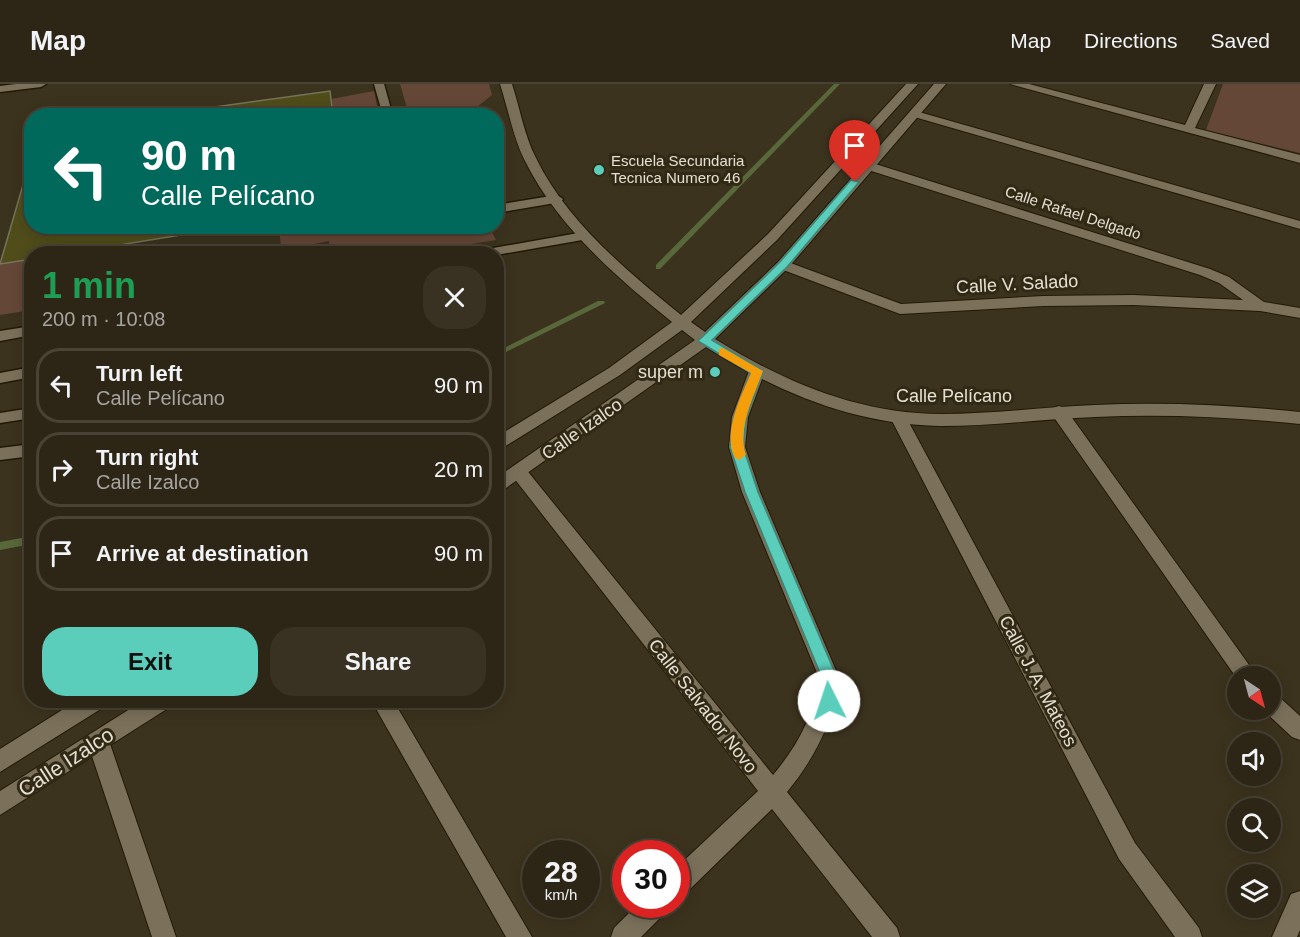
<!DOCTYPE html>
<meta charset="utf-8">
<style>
:root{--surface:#2d2616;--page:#393223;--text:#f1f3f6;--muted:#a7a5a1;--line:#484335;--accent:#5bcebb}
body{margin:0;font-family:Helvetica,sans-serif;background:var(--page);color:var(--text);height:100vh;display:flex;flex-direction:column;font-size:22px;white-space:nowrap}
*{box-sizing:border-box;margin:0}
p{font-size:20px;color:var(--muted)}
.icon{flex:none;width:33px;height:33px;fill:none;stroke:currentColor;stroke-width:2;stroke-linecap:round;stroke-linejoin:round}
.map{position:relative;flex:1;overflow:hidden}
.side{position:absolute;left:24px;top:162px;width:480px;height:462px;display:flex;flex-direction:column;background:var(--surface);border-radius:24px;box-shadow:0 3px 15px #0003,0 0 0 2px var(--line)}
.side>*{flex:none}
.hud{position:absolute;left:24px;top:24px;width:480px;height:126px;border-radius:24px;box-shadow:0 3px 15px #0003,0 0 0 2px var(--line);background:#00695c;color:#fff;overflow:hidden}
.needle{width:39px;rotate:144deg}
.controls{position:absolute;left:1227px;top:582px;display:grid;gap:12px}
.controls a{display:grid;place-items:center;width:54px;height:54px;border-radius:50%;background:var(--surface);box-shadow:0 3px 15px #0003,0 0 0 2px var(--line);font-size:30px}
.speed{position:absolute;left:522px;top:756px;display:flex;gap:12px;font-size:30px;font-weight:700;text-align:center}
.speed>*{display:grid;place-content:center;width:78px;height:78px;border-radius:50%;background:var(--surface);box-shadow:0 3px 15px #0003,0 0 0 2px var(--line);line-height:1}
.speed small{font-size:15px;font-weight:400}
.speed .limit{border:9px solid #d22;background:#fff;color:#111}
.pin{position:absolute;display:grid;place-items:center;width:51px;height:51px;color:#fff;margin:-62px -26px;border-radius:50% 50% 50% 0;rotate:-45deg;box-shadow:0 0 6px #0007}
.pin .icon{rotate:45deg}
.me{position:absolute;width:66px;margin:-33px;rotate:356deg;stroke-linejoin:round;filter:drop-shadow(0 0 4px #0008)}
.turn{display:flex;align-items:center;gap:21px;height:126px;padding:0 18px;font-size:27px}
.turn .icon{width:78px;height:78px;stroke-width:2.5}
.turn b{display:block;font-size:42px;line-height:51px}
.round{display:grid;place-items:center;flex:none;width:63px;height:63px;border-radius:24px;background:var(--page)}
.headline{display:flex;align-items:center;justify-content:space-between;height:102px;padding:0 18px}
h1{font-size:36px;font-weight:700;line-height:45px;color:#1e9e55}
.button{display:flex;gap:12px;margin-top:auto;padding:12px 18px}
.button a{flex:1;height:69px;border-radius:24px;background:var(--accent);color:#111;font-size:24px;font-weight:700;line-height:69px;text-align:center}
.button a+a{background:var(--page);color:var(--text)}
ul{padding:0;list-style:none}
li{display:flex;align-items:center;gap:18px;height:75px;margin:0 12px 9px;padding:0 6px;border:3px solid var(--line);border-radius:24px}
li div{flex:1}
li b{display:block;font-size:22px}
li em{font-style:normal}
header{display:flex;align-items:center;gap:36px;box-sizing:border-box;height:84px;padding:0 30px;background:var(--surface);border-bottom:2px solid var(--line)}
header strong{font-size:28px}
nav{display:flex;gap:33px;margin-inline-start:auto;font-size:21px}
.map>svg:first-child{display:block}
</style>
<header>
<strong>Map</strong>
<nav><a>Map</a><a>Directions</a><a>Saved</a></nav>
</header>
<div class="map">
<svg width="1300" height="853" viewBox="0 0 1300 853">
<rect width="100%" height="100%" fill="#3c331e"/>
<path fill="#654737" d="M 400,0 L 489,0 L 492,11 L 467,31 L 409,31 Z
M 1223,0 L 1300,0 L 1300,69 L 1206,46 Z
M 374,7 L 379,31 L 333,31 L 331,15 Z
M 279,143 L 489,143 L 496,156 L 416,169 L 330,169 L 329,157 L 289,165 L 281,163 Z
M 31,175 L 31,226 L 0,231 L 0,180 Z"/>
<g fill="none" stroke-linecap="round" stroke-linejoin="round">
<path fill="#58683a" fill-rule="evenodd" d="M 834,0 L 840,0 L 660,185 L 656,185 L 656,181 Z
M 598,217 L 604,217 L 605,219 L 496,273 L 496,268 Z
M 32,452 L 32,460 L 0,466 L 0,458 Z"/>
</g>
<path fill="#504d1b" stroke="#75745c" stroke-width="1.5" d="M 330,7 L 333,32 L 150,32 Z
M 32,70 L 32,142 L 236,142 L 64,170 L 32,170 L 32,175 L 0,180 Z"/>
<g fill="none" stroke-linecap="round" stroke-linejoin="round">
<defs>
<path id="lane" d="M 16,0 L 46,0 L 41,3 L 0,8 L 0,2 Z
M 374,0 L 384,0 L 393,32 L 383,32 Z
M 557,111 L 563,115 L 561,118 L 496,129 L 496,121 Z
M 584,148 L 590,152 L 588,155 L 496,171 L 476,170 L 482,166 Z
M 32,242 L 32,251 L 0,257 L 0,247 Z
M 32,283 L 32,293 L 0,299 L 0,289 Z
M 32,324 L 32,334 L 0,339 L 0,329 Z
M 32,360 L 32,372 L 0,376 L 0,364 Z"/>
<path id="street" d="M 1010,0 L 1029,0 L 1185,41 L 1204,0 L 1216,0 L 1195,44 L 1300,71 L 1300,79 Z
M 911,28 L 919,28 L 1300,137 L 1300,145 L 911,32 Z
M 869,78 L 1210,185 L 1229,193 L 1264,218 L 1300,224 L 1300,234 L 1260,227 L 1134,221 L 1043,222 L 900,230 L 778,184 L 778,178 L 788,178 L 901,220 L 1043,212 L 1134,211 L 1243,216 L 1219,199 L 1200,191 L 865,85 L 863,82 Z
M 757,282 L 765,287 L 748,333 L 745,363 L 760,408 L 840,596 C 832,639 815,674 787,708 L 897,844 L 900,853 L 872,853 L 772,725 L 685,810 L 676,813 L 676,784 L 758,707 L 510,389 L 513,384 L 525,384 L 773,691 C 798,661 812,634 820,596 L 742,408 L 729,363 L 732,333 L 749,287 Z
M 1059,322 L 1065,324 L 1257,592 L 1238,592 L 1238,596 L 1053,332 L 1051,328 L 1053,324 Z
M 898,327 L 906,333 L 1135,759 L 1199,844 L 1202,853 L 1175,853 L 1119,775 L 890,333 Z
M 1270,608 L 1277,611 L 1300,632 L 1300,656 L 1292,653 L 1263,626 L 1270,626 Z
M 371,616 L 393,616 L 532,853 L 506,853 Z
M 98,647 L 106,650 L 109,657 L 176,853 L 152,853 L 87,657 L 90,650 Z
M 1300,807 L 1300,846 L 1297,853 L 1272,853 L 1291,810 Z
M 638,820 L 668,820 L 665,829 L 641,853 L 611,853 L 614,844 Z"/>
<path id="secondary" d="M 500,0 L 512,0 C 520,24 524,51 536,74 C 567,138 627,187 681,231 L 768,150 L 906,0 L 918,0 L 777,156 L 691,238 L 705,248 L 778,178 L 934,0 L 946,0 L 788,184 L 715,255 C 784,298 859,330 941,330 C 993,330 1044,323 1095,321 C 1164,318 1232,321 1300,328 L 1300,340 C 1232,333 1164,330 1095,333 C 1044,335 992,342 940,342 C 856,341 776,308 706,263 L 496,411 L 496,394 L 695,256 L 682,246 L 620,291 L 496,368 L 496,353 L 609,284 L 672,238 C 616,193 556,141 524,75 C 513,52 508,25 500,0 Z
M 78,616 L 107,616 L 104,623 L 0,688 L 0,665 Z
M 144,616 L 173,616 L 170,623 L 0,731 L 0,707 Z"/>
</defs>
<use href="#lane" stroke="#231a06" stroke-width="3"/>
<use href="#street" stroke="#231a06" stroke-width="2"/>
<use href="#secondary" stroke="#231a06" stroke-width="2"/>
<use href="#lane" fill="#7b715b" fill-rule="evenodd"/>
<use href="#street" fill="#7b715b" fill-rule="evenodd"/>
<use href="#secondary" fill="#7b715b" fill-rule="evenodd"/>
</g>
<path fill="#5bcebb" stroke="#3b867a" stroke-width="1.5" d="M 851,96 L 859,98 L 787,183 L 712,256 L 763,287 L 746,333 L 743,363 L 758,408 L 838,596 L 835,622 L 829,624 L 823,622 L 821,617 L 823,596 L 745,408 L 730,363 L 734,333 L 751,289 L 698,257 L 779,179 Z"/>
<path fill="#f59e0b" d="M 723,264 L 763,287 C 754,312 737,344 746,371 L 739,376 L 735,374 C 722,348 741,313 751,289 L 719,271 L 719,265 Z"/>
<g fill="#5bcebb" stroke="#312914" stroke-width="2">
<circle cx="599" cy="86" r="6"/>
<circle cx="715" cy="288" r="6"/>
</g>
<g text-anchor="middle" stroke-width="6" stroke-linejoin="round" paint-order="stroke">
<g font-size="15" fill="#e5e0d3" stroke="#312914" text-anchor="start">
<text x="611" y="82">Escuela Secundaria<tspan x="611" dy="17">Tecnica Numero 46</tspan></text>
</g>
<g font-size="15" fill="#e5e0d3" stroke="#312914">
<text transform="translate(1073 129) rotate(18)" y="5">Calle Rafael Delgado</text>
</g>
<g font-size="18" fill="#e5e0d3" stroke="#312914">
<text transform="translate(1017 200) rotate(-3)" y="6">Calle V. Salado</text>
<text x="954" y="318">Calle Pelícano</text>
<text transform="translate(582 345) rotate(-35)" y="6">Calle Izalco</text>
<text transform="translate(1038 597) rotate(62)" y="6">Calle J. A. Mateos</text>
<text transform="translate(703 622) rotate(52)" y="6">Calle Salvador Novo</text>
</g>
<g font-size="18" fill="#e5e0d3" stroke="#312914" text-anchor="end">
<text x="703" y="294">super m</text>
</g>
<g font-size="21" fill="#e5e0d3" stroke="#312914">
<text transform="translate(66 678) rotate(-33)" y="7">Calle Izalco</text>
</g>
</g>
</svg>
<div class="controls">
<a><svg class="needle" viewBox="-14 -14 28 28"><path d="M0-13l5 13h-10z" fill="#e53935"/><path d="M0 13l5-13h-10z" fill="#a7a5a1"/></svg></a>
<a><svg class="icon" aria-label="sound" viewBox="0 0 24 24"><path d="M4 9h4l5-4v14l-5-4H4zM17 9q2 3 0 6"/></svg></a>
<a><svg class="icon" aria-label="search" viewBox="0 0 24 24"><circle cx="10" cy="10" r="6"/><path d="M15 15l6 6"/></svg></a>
<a><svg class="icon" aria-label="layers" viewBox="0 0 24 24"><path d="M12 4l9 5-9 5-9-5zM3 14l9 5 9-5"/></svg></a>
</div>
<div class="speed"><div>28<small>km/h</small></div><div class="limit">30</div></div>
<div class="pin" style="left:855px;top:98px;background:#d93025"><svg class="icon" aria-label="arrive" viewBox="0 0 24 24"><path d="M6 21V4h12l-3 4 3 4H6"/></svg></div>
<svg class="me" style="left:829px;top:617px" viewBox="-20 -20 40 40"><circle r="19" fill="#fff"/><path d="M0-13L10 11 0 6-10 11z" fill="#5bcebb"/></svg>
<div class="hud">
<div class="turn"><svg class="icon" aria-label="left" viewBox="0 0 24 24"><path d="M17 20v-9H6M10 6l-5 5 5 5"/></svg><div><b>90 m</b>Calle Pelícano</div></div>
</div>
<section class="side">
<div class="headline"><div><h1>1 min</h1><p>200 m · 10:08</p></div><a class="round"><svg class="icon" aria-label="close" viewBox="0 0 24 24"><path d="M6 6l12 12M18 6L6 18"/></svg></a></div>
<ul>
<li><svg class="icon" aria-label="left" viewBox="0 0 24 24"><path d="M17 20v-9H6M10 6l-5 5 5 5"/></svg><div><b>Turn left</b><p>Calle Pelícano</p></div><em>90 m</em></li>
<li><svg class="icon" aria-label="right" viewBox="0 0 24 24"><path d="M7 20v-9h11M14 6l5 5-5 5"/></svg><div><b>Turn right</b><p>Calle Izalco</p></div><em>20 m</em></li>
<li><svg class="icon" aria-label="arrive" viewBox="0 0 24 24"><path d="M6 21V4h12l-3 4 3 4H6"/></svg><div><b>Arrive at destination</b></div><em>90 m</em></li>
</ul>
<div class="button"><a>Exit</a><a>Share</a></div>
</section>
</div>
